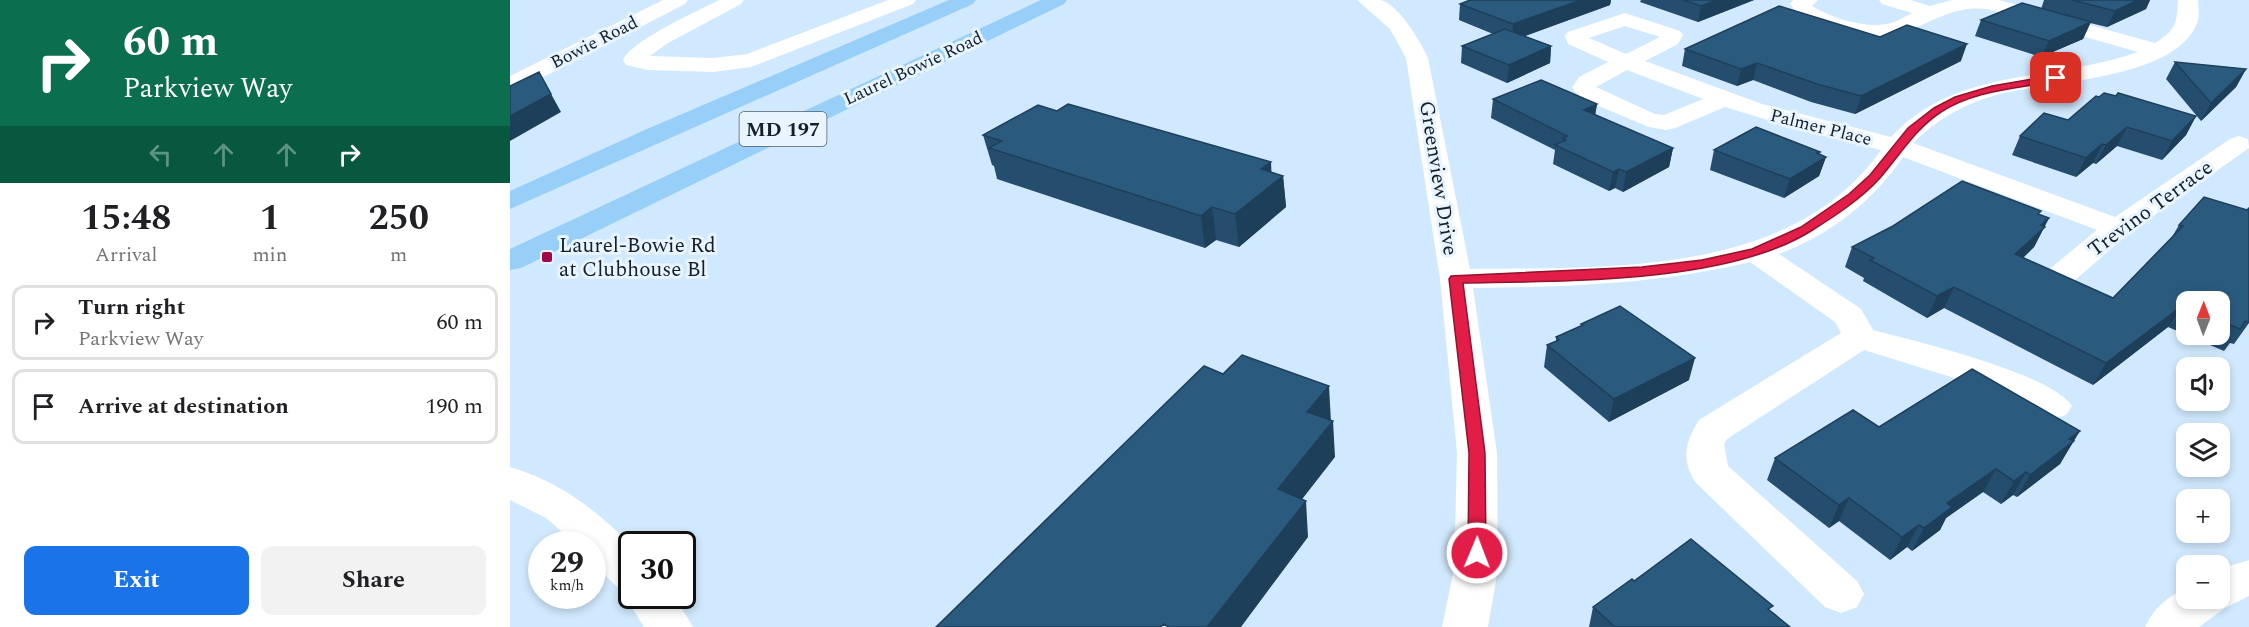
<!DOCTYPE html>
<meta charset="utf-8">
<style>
:root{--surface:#fff;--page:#f2f2f2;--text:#202124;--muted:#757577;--line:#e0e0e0;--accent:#1a73e8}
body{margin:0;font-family:Spectral,serif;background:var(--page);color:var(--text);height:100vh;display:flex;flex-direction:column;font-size:22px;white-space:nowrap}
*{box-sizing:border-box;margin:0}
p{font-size:20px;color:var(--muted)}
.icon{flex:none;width:33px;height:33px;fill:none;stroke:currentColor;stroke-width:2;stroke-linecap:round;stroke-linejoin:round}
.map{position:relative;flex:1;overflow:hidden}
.details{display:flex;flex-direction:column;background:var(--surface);width:510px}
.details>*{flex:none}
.hud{background:#0b6e4f;color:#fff;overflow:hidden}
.needle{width:39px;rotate:1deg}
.buttons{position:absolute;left:1666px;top:291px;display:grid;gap:12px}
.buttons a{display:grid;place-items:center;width:54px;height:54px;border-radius:12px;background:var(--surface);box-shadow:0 3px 9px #0003;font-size:30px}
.speed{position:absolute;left:18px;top:531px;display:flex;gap:12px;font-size:30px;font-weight:700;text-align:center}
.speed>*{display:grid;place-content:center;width:78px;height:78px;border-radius:50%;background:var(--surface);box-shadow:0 3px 9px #0003;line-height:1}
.speed small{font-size:15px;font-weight:400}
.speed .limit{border:3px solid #111;border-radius:9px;background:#fff;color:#111}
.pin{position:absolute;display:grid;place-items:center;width:51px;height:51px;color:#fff;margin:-26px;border-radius:12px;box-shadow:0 3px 9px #0006}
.me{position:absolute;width:66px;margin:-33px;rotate:1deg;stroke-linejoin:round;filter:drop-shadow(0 0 4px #0008)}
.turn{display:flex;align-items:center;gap:21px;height:126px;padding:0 24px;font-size:27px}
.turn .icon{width:78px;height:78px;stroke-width:2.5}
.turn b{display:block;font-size:42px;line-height:51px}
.lanes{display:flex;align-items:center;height:57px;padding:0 24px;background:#0003;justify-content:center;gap:30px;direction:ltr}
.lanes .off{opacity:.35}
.eta{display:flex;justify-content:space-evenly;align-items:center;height:102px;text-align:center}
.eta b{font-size:36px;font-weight:700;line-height:42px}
.action{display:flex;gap:12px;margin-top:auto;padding:12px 24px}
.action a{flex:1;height:69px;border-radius:12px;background:var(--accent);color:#fff;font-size:24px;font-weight:700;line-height:69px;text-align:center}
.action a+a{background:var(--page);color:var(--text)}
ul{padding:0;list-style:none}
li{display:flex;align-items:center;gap:18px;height:75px;margin:0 12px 9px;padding:0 12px;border:3px solid var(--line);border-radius:12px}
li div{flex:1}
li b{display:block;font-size:22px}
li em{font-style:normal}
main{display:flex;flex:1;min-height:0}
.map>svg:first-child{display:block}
</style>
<main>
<section class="details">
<div class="hud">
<div class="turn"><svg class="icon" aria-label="right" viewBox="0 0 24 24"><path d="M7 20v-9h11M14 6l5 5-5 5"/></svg><div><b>60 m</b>Parkview Way</div></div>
<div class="lanes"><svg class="icon off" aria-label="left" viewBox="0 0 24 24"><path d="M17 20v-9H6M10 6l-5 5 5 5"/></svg><svg class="icon off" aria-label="ahead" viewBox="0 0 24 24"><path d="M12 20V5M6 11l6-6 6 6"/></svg><svg class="icon off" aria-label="ahead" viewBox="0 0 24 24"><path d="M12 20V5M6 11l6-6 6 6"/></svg><svg class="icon" aria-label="right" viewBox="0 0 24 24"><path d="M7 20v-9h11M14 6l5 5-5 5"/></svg></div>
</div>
<div class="eta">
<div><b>15:48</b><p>Arrival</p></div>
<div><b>1</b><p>min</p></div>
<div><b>250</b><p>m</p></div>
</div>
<ul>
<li><svg class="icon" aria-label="right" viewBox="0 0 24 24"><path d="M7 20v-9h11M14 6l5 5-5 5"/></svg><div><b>Turn right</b><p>Parkview Way</p></div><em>60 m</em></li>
<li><svg class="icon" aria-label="arrive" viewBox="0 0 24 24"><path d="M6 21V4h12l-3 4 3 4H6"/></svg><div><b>Arrive at destination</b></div><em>190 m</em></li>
</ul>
<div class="action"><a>Exit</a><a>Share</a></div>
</section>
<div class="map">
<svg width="1739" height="627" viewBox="0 0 1739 627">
<rect width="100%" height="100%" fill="#d1e9fe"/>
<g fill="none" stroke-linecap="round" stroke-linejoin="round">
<path fill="#fff" fill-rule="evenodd" d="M 153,0 L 178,0 L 175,4 L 8,90 L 0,92 L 0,76 Z
M 209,0 L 234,0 L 231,4 L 158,43 L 140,56 L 203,58 L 237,54 L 378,0 L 406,0 L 403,4 L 241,67 L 203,72 L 138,70 L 116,65 L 113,60 C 122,40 188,11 209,0 Z
M 847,0 C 854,0 864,0 871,0 C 890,6 910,41 918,58 L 960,269 C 1098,267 1282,277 1371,150 L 1290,130 L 1215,107 L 1165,128 L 1156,130 L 1139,127 L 1072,99 L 1062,88 L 1069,77 L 1098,62 L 1058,44 L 1055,36 L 1058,32 L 1115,13 L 1170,31 L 1173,35 L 1168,44 L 1135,61 L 1252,104 L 1381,137 C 1446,66 1545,82 1628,52 L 1477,9 C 1440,5 1420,25 1388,34 C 1366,41 1340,35 1319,28 C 1303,23 1290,18 1280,4 L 1283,0 L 1308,0 L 1302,6 C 1322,18 1352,28 1376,24 C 1385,23 1394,17 1402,13 L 1372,4 L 1369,0 L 1400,0 L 1420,6 L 1442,0 L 1489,0 L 1645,43 C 1666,30 1667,23 1668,0 L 1688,0 C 1688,7 1690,17 1687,23 C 1666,80 1537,81 1486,95 C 1454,104 1427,119 1403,143 L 1605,217 L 1720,139 L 1729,136 L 1738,139 L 1739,148 L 1618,234 L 1564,281 L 1553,283 L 1542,281 L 1537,274 L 1542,267 L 1587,230 L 1393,157 C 1363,202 1319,235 1269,254 L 1351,309 L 1363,330 C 1404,341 1541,373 1562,406 L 1556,415 L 1543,419 L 1530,415 L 1483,390 L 1354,350 L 1217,439 L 1214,444 L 1218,466 L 1347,581 L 1354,594 L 1347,607 L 1331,613 L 1315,607 L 1185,482 C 1171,458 1175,443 1189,420 L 1331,333 L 1325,322 L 1240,262 C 1149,284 1057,287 963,288 L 987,453 L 988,569 L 978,627 L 932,627 L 944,569 L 947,453 L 930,279 L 896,58 L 880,29 ZM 1115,26 L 1150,37 L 1116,54 L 1079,38 ZM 1117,70 L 1193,99 L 1154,115 L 1145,114 L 1086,87 Z
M 0,467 C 53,483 82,508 122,545 L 122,596 L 164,596 L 183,627 L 134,627 L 115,596 L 118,590 L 106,586 L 82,562 L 82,544 L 66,544 L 36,518 L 0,500 Z
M 1739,560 L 1739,596 L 1715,608 L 1689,627 L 1635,627 C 1644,607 1658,597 1677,587 L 1677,598 L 1710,598 L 1710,569 Z"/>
<path fill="#97cff9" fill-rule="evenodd" d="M 439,0 L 466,0 L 463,4 L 0,209 L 0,191 L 137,129 Z
M 531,0 L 557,0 L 554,4 L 11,268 L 0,270 L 0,249 Z"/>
</g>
<path fill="#254d6d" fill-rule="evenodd" d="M 960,0 L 1101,0 L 1100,5 L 1014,36 L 1041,46 L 1040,63 L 997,83 L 951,63 L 952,46 L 983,34 L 949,20 L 950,4 Z
M 1131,0 L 1244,0 L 1188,22 L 1130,2 Z
M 1534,0 L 1640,0 L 1636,9 L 1597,27 L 1580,23 L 1573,39 L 1531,57 L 1465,36 L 1471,20 L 1531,9 Z
M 1175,49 L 1451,61 L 1345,114 L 1301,102 L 1243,80 L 1227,86 L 1172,66 Z
M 1665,62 L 1736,69 L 1726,87 L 1691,121 L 1656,79 Z
M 983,99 L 1087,104 L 1085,115 L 1163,148 L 1159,167 L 1113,192 L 1105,188 L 1099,191 L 1043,164 L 1045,150 L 981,118 Z
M 1686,116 L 1676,135 L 1652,160 L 1607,146 L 1586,164 L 1583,163 L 1566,177 L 1502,155 L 1510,136 L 1558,120 Z
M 473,135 L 761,172 L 773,176 L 776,207 L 729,247 L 706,240 L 695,248 L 487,179 L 484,166 L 482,165 Z
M 1204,150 L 1310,152 L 1309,154 L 1316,157 L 1309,176 L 1274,198 L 1200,170 Z
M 1737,210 L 1739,323 L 1724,344 L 1720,343 L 1714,351 L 1658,327 L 1583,385 L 1434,308 L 1417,318 L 1353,281 L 1354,278 L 1335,267 L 1342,247 L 1383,226 L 1529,214 L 1539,218 L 1524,247 L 1513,258 L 1603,298 L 1662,237 L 1669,225 ZM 1677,302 L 1710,302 L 1710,334 L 1677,334 Z
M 1071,324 L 1179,380 L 1099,422 L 1034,367 L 1037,345 L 1046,341 L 1046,337 L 1071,326 Z
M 1369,427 L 1563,441 L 1550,464 L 1507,497 L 1503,495 L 1491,504 L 1473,492 L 1436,518 L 1430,530 L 1402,551 L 1397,547 L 1380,560 L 1329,521 L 1319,528 L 1257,480 L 1265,458 Z
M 1124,581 L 1261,611 L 1280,627 L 1079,627 L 1083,607 Z"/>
<path fill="#1e3f59" d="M 1071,0 L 1101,0 L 1100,5 L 1002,41 L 1003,24 Z
M 1207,0 L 1244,0 L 1188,22 L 1191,6 Z
M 1628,0 L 1640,0 L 1636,9 L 1597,27 L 1605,11 Z
M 1581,22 L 1573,39 L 1531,57 L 1539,41 Z
M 1457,44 L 1451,61 L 1345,114 L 1351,96 Z
M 1041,46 L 1040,63 L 997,83 L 999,65 Z
M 1247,63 L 1243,80 L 1227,86 L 1231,69 Z
M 1736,69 L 1726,87 L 1691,121 L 1701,103 Z
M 29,72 L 51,112 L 0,141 L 0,116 Z
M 1087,104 L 1084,122 L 1074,110 Z
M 1686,116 L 1676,135 L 1652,160 L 1662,141 Z
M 1617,127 L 1607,146 L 1586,164 L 1596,145 Z
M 1592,144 L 1583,163 L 1566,177 L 1576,158 Z
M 1163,148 L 1159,167 L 1113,192 L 1116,172 Z
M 1310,152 L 1306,162 L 1316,157 L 1309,176 L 1274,198 L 1280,179 Z
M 761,162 L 762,184 L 773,176 L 776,207 L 729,247 L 725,214 L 751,169 Z
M 1109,169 L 1105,188 L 1099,191 L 1103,172 Z
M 702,207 L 706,240 L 695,248 L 691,216 Z
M 1539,218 L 1524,247 L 1495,275 L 1505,254 Z
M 1444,287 L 1434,308 L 1417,318 L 1427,296 Z
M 1672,306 L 1658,327 L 1583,385 L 1596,363 Z
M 1185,358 L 1179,380 L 1099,422 L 1104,399 Z
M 819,386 L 821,422 L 797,412 Z
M 823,421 L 825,457 L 772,525 L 768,489 Z
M 1570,431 L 1550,464 L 1507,497 L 1520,475 L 1559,439 Z
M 1486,469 L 1473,492 L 1436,518 L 1430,530 L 1402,551 L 1414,528 L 1437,503 Z
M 1516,472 L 1503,495 L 1491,504 L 1504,481 Z
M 1339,498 L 1329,521 L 1319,528 L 1329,505 Z
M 796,501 L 798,537 L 731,627 L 697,627 Z
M 1409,525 L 1397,547 L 1380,560 L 1392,537 Z"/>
<path fill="#2b5a7f" stroke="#1e3f59" stroke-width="1.5" d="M 960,0 L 1071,0 L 1003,24 L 950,4 Z
M 1173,0 L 1207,0 L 1191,6 Z
M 1562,0 L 1628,0 L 1605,11 Z
M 1512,3 L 1581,22 L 1539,41 L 1471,20 Z
M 1269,6 L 1370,37 L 1397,25 L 1457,44 L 1351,96 L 1307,84 L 1247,63 L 1231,69 L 1175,49 Z
M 995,29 L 1041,46 L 999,65 L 952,46 Z
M 1665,62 L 1736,69 L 1701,103 Z
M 29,72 L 41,94 L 0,116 L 0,86 Z
M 1031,80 L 1087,104 L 1074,110 L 1163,148 L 1116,172 L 1109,169 L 1103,172 L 1045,145 L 1056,140 L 1053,138 L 1057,136 L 983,99 Z
M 1594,93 L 1606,96 L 1608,93 L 1686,116 L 1662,141 L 1617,127 L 1596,145 L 1592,144 L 1576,158 L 1510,136 L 1534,113 L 1558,120 L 1586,96 L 1589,97 Z
M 558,104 L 761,162 L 751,169 L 773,176 L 725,214 L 702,207 L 691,216 L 479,148 L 492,141 L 473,135 L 528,105 L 547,111 Z
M 1246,127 L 1310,152 L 1307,153 L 1316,157 L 1280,179 L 1204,150 Z
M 1452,181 L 1531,211 L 1528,214 L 1539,218 L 1531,225 L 1535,227 L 1505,254 L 1603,298 L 1673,226 L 1669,225 L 1694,197 L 1737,210 L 1739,208 L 1739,322 L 1735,321 L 1730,329 L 1710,321 L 1710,302 L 1677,302 L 1677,308 L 1672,306 L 1596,363 L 1444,287 L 1427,296 L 1360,260 L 1364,258 L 1342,247 L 1383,226 Z
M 1110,306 L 1185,358 L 1104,399 L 1037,345 L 1049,340 L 1046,337 L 1073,325 L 1071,324 Z
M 732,355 L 819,386 L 797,412 L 823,421 L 768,489 L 796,501 L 697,627 L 659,627 L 653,624 L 651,627 L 426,627 L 694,366 L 713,374 Z
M 1462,369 L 1570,431 L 1559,439 L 1564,441 L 1520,475 L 1516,472 L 1504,481 L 1486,469 L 1437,503 L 1442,507 L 1414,528 L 1409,525 L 1392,537 L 1339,498 L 1329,505 L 1265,458 L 1343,410 L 1369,427 Z
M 1181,539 L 1263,606 L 1258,609 L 1280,627 L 1105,627 L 1083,607 L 1122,579 L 1124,581 Z"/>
<path fill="#e11d48" stroke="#92132f" stroke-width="1.5" d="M 1546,75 L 1549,76 L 1549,80 C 1510,89 1466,89 1431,112 C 1405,129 1390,155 1370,178 C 1351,199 1325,216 1301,231 C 1216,284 1052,281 953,283 L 975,453 L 976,553 L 974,558 L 967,560 L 961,558 L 958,553 L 959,453 L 939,279 L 941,276 L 1132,267 L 1192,260 L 1242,249 L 1291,227 L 1339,194 L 1360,175 L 1398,128 L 1424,108 L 1445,97 L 1482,86 Z"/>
<rect fill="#a1084b" stroke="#e8f5ff" stroke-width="2" x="31" y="251" width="12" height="12" rx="3"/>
<g text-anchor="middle" stroke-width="6" stroke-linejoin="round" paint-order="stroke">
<g font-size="18" fill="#141f29" stroke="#e8f5ff">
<text transform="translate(84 42) rotate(-27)" y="6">Bowie Road</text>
<text transform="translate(403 68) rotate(-25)" y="6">Laurel Bowie Road</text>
<text transform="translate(1311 127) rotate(14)" y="6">Palmer Place</text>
</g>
<rect fill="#e8f5ff" stroke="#545f69" stroke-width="1.5" x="229.5" y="112" width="87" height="34" rx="4.5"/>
<g font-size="20" font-weight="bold" fill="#141f29">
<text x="273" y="136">MD 197</text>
</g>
<g font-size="21" fill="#141f29" stroke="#e8f5ff">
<text transform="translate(929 178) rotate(81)" y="7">Greenview Drive</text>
<text transform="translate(1640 208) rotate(-36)" y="7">Trevino Terrace</text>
</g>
<g font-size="21" fill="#141f29" stroke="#e8f5ff" text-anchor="start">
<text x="49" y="252">Laurel-Bowie Rd<tspan x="49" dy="24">at Clubhouse Bl</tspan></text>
</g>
</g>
</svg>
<div class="buttons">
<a><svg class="needle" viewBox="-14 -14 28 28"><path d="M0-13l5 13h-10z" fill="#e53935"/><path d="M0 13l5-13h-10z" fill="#757577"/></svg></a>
<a><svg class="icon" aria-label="sound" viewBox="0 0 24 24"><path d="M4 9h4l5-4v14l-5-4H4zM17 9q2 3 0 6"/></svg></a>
<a><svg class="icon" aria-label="layers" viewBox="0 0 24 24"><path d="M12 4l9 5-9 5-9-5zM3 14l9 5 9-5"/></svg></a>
<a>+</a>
<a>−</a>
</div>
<div class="speed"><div>29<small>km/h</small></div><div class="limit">30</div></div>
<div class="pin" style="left:1546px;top:78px;background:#d93025"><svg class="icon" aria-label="arrive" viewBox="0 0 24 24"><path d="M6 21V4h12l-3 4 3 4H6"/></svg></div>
<svg class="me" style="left:967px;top:553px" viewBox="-20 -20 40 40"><circle r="17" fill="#e11d48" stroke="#fff" stroke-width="3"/><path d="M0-11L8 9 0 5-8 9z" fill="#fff"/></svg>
</div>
</main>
